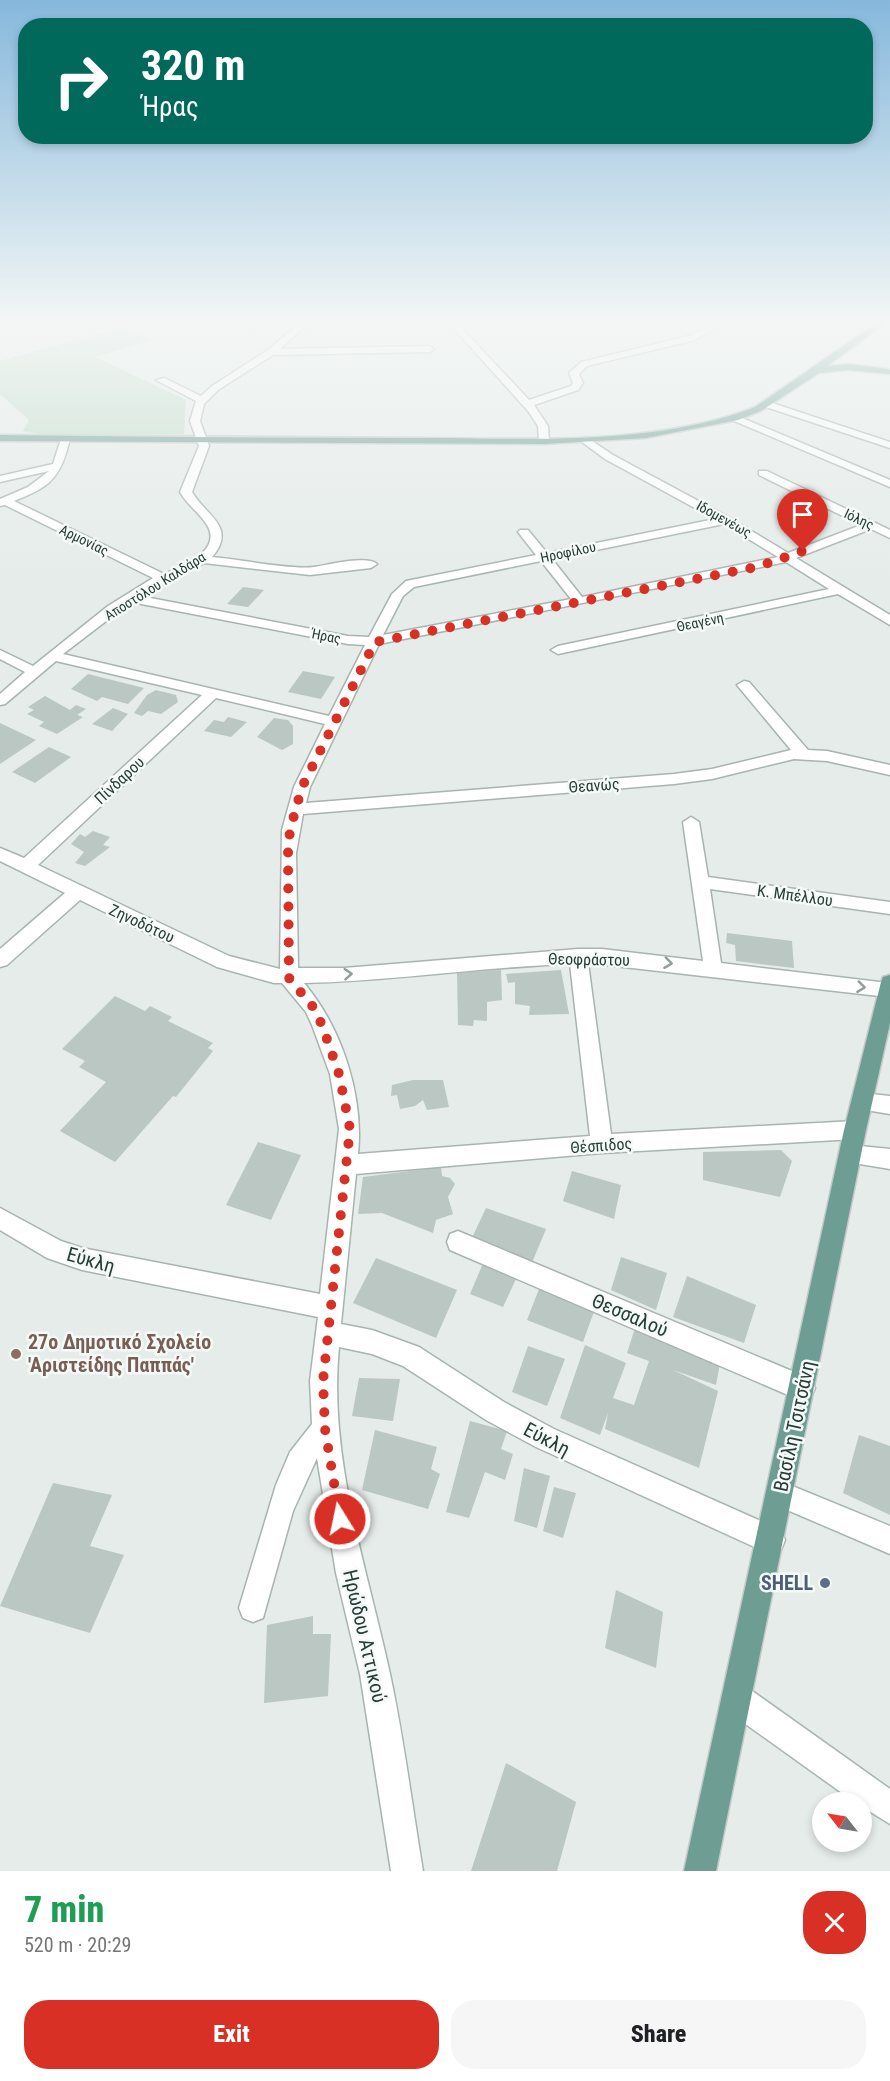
<!DOCTYPE html>
<meta charset="utf-8">
<style>
:root{--surface:#fff;--page:#f6f6f6;--text:#202124;--muted:#757577;--accent:#d93025}
body{margin:0;font-family:"Roboto Condensed",sans-serif;background:var(--page);color:var(--text);height:100vh;display:flex;flex-direction:column;font-size:22px;white-space:nowrap}
*{box-sizing:border-box;margin:0}
p{font-size:20px;color:var(--muted)}
.icon{flex:none;width:33px;height:33px;fill:none;stroke:currentColor;stroke-width:2;stroke-linecap:round;stroke-linejoin:round}
.map{position:relative;height:1871px;overflow:hidden}
.drawer{display:flex;flex-direction:column;background:var(--surface);flex:1}
.drawer>*{flex:none}
.guide{position:absolute;left:18px;top:18px;width:855px;height:126px;border-radius:24px;box-shadow:0 3px 9px #0003;background:#00695c;color:#fff;overflow:hidden}
.needle{width:39px;rotate:301deg}
.controls{position:absolute;left:812px;top:1792px;display:grid;gap:12px}
.controls a{display:grid;place-items:center;width:60px;height:60px;border-radius:50%;background:var(--surface);box-shadow:0 3px 9px #0003;font-size:30px}
.pin{position:absolute;display:grid;place-items:center;width:51px;height:51px;color:#fff;margin:-62px -26px;border-radius:50% 50% 50% 0;rotate:-45deg;box-shadow:0 0 6px #0007}
.pin .icon{rotate:45deg}
.me{position:absolute;width:66px;margin:-33px;rotate:350deg;stroke-linejoin:round;filter:drop-shadow(0 0 4px #0008)}
.turn{display:flex;align-items:center;gap:21px;height:126px;padding:0 24px;font-size:27px}
.turn .icon{width:78px;height:78px;stroke-width:2.5}
.turn b{display:block;font-size:42px;line-height:51px}
.round{display:grid;place-items:center;flex:none;width:63px;height:63px;border-radius:24px;background:var(--page)}
.head{display:flex;align-items:center;justify-content:space-between;height:102px;padding:0 24px}
h1{font-size:36px;font-weight:800;line-height:45px;color:#1e9e55}
.primary-button{display:flex;gap:12px;margin-top:auto;padding:12px 24px}
.primary-button a{flex:1;height:69px;border-radius:24px;background:var(--accent);color:#fff;font-size:24px;font-weight:800;line-height:69px;text-align:center}
.primary-button a+a{background:var(--page);color:var(--text)}
.map>svg:first-child{display:block}
</style>
<div class="map">
<svg width="890" height="1871" viewBox="0 0 890 1871">
<rect width="100%" height="100%" fill="#e5ece9"/>
<path fill="#c0dbc9" d="M 123,327 L 152,340 L 95,357 L 186,400 L 184,434 L 40,434 L 23,431 L 29,420 L 0,394 L 0,361 Z"/>
<path fill="#bac7c2" d="M 243,587 L 264,590 L 248,607 L 227,604 Z
M 303,671 L 335,677 L 321,699 L 288,692 Z
M 88,674 L 144,688 L 128,704 L 102,697 L 97,701 L 71,689 Z
M 156,690 L 176,695 L 178,702 L 161,714 L 148,711 L 142,716 L 134,713 L 147,695 Z
M 45,696 L 70,710 L 76,705 L 86,709 L 77,715 L 83,717 L 57,734 L 39,726 L 44,722 L 27,714 L 34,710 L 28,707 Z
M 113,708 L 128,714 L 112,731 L 92,724 Z
M 228,717 L 247,722 L 231,737 L 204,731 L 214,720 L 224,722 Z
M 274,718 L 288,720 L 293,726 L 293,744 L 282,750 L 257,737 Z
M 0,723 L 36,740 L 0,764 Z
M 49,747 L 71,757 L 35,783 L 12,772 Z
M 93,831 L 110,837 L 103,845 L 110,847 L 85,866 L 75,863 L 84,852 L 71,844 L 80,834 L 85,837 Z
M 727,933 L 792,941 L 794,968 L 736,961 L 735,945 L 726,943 Z
M 501,970 L 502,1000 L 487,1002 L 487,1021 L 474,1020 L 473,1026 L 458,1025 L 457,973 Z
M 561,970 L 569,1014 L 529,1015 L 530,1006 L 515,1004 L 515,982 L 508,983 L 506,974 Z
M 115,996 L 145,1011 L 150,1006 L 172,1017 L 168,1021 L 213,1043 L 208,1048 L 213,1051 L 176,1097 L 173,1096 L 115,1162 L 60,1131 L 106,1082 L 79,1067 L 85,1061 L 62,1049 Z
M 413,1080 L 443,1080 L 449,1107 L 427,1110 L 423,1100 L 415,1106 L 400,1109 L 397,1095 L 391,1096 L 392,1085 Z
M 258,1142 L 301,1155 L 271,1220 L 226,1205 Z
M 781,1150 L 792,1161 L 780,1197 L 703,1180 L 703,1152 Z
M 441,1167 L 442,1176 L 450,1178 L 455,1184 L 448,1197 L 453,1214 L 436,1220 L 433,1233 L 382,1213 L 358,1214 L 363,1177 Z
M 572,1171 L 621,1185 L 614,1219 L 563,1201 Z
M 486,1208 L 546,1229 L 531,1265 L 471,1240 Z
M 621,1257 L 667,1273 L 656,1310 L 611,1290 Z
M 376,1258 L 457,1290 L 436,1338 L 353,1303 Z
M 484,1261 L 517,1277 L 503,1307 L 470,1294 Z
M 687,1276 L 756,1305 L 744,1343 L 673,1317 Z
M 541,1284 L 596,1306 L 583,1342 L 527,1320 Z
M 636,1325 L 721,1358 L 716,1385 L 673,1370 L 718,1391 L 699,1468 L 605,1429 L 608,1413 L 600,1435 L 560,1418 L 585,1345 L 626,1363 L 613,1398 L 634,1405 L 649,1361 L 627,1353 Z
M 528,1346 L 565,1359 L 547,1406 L 512,1392 Z
M 359,1378 L 400,1379 L 393,1421 L 352,1416 Z
M 470,1421 L 507,1431 L 501,1449 L 513,1454 L 505,1480 L 485,1472 L 469,1518 L 446,1512 Z
M 375,1430 L 437,1447 L 431,1469 L 440,1474 L 428,1509 L 362,1490 Z
M 859,1435 L 890,1446 L 890,1515 L 843,1493 Z
M 524,1468 L 550,1476 L 537,1528 L 514,1521 Z
M 53,1483 L 112,1495 L 90,1546 L 124,1555 L 90,1633 L 0,1606 Z
M 554,1487 L 576,1493 L 563,1538 L 543,1531 Z
M 616,1590 L 663,1612 L 656,1668 L 605,1648 Z
M 313,1616 L 313,1634 L 331,1634 L 328,1696 L 264,1703 L 267,1625 Z
M 506,1763 L 576,1802 L 557,1871 L 471,1871 Z"/>
<g fill="none" stroke-linecap="round" stroke-linejoin="round">
<defs>
<path id="minor" d="M 301,322 L 310,322 L 280,349 L 430,346 L 434,349 L 430,352 L 273,355 L 218,390 L 204,404 L 200,421 L 209,446 L 192,492 C 205,515 238,527 212,557 C 238,559 291,570 314,567 C 328,565 367,555 377,564 L 371,568 L 310,575 L 204,563 L 140,596 L 348,636 L 369,637 L 392,594 L 406,581 L 536,555 L 518,532 L 520,530 L 528,530 L 547,553 L 715,519 L 605,459 L 582,442 L 581,440 L 586,437 L 613,455 L 730,518 L 788,553 L 861,525 L 759,475 L 759,471 L 767,471 L 890,530 L 890,538 L 871,529 L 796,558 L 890,615 L 890,625 L 838,594 L 558,654 L 551,650 L 558,646 L 829,589 L 786,562 L 379,644 L 310,787 L 306,803 L 674,774 L 712,769 L 791,750 L 737,685 L 744,681 L 749,682 L 808,750 L 827,751 L 890,765 L 890,775 L 827,761 L 794,759 L 712,779 L 674,784 L 303,814 L 296,853 L 298,968 L 344,968 L 578,949 L 602,949 L 703,961 L 683,822 L 691,817 L 699,822 L 708,877 L 890,902 L 890,914 L 710,889 L 721,963 L 888,983 L 888,997 L 588,963 L 611,1134 L 855,1121 L 862,1124 L 866,1130 L 862,1136 L 855,1139 L 602,1153 L 356,1174 L 341,1324 L 372,1330 L 419,1347 L 504,1402 L 554,1429 L 781,1530 L 785,1540 L 781,1550 L 771,1554 L 761,1550 L 536,1447 L 486,1420 L 403,1366 L 372,1354 L 339,1347 C 328,1458 367,1567 390,1674 C 404,1739 412,1805 423,1871 L 391,1871 L 360,1674 L 336,1573 L 317,1458 L 293,1511 L 263,1618 L 253,1622 L 243,1618 L 239,1608 L 276,1485 L 290,1452 L 312,1424 L 310,1381 L 318,1317 L 82,1270 L 47,1258 L 0,1230 L 0,1208 L 61,1241 L 82,1248 L 320,1294 L 339,1129 L 330,1074 L 312,1025 L 306,1012 L 282,983 L 274,983 L 217,967 L 80,900 L 7,965 L 0,967 L 0,949 L 65,893 L 0,861 L 0,848 L 24,858 L 202,695 L 56,661 L 5,704 L 0,705 L 0,694 L 25,672 L 0,659 L 0,650 L 33,666 L 108,606 L 153,578 L 5,505 L 0,506 L 0,499 L 28,487 L 49,471 L 0,482 L 0,476 L 53,464 L 61,439 L 70,437 C 70,441 68,445 67,450 C 58,482 44,489 14,501 L 164,574 C 182,566 223,551 207,525 C 200,513 187,505 180,492 L 199,446 L 190,421 L 196,401 L 156,380 L 164,378 L 201,396 L 212,386 L 268,350 ZM 724,524 L 778,557 L 582,597 L 552,559 ZM 541,561 L 571,599 L 383,635 L 403,596 L 414,587 ZM 131,602 L 348,644 L 365,645 L 329,716 L 63,654 ZM 216,698 L 325,724 L 294,787 L 282,830 L 280,969 L 229,956 L 38,865 ZM 570,964 L 590,1136 L 358,1154 C 364,1096 342,1028 304,983 C 393,981 481,967 570,964 Z
M 448,322 L 456,322 L 529,400 L 571,386 L 573,383 L 569,373 L 581,362 L 689,336 L 710,325 L 717,327 L 695,340 L 587,366 L 579,374 L 583,383 L 578,390 L 534,405 L 548,426 L 549,441 L 544,444 L 539,441 L 538,426 L 528,411 Z
M 766,401 L 890,442 L 890,448 L 763,406 L 763,402 Z
M 735,415 L 890,480 L 890,487 L 732,420 L 730,418 Z
M 861,1093 L 890,1096 L 890,1114 L 854,1108 L 851,1102 L 854,1096 Z
M 850,1145 L 890,1149 L 890,1169 L 842,1161 L 839,1154 L 842,1147 Z
M 458,1231 L 811,1379 L 815,1388 L 811,1397 L 802,1401 L 450,1250 L 447,1242 L 450,1234 Z
M 780,1481 L 890,1526 L 890,1554 L 771,1503 L 767,1494 L 771,1485 Z
M 737,1684 L 748,1688 L 890,1789 L 890,1824 L 861,1806 L 861,1803 L 856,1803 L 726,1710 L 722,1699 L 726,1688 Z"/>
<path id="major" d="M 878,322 L 887,322 L 827,366 L 848,364 L 887,369 L 890,370 L 890,374 L 848,370 L 819,373 L 761,411 L 738,420 L 646,438 L 544,444 L 0,441 L 0,435 C 139,437 278,438 418,438 C 525,438 653,447 755,407 Z
M 890,975 L 890,1023 L 866,1130 L 716,1871 L 684,1871 L 844,1130 L 881,982 L 883,977 Z"/>
</defs>
<use href="#minor" stroke="#a8b4b0" stroke-width="3"/>
<use href="#major" stroke="#c2c8c7" stroke-width="3"/>
<use href="#minor" fill="#fff" fill-rule="evenodd"/>
<use href="#major" fill="#6e9d93" fill-rule="evenodd"/>
</g>
<defs><path id="oneway-chevron" d="M-2-3.5L2.5 0L-2 3.5" fill="none" stroke-width="1.6" stroke-linecap="round" stroke-linejoin="round" transform="scale(1.5)"/></defs>
<g stroke="#929e9b">
<use href="#oneway-chevron" transform="translate(668 963) rotate(7)"/>
<use href="#oneway-chevron" transform="translate(348 974) rotate(-4)"/>
<use href="#oneway-chevron" transform="translate(861 987) rotate(7)"/>
</g>
<linearGradient id="sky" x2="0" y2="1"><stop stop-color="#86b8dc"/><stop offset="0.55" stop-color="#f3f6f5"/><stop offset="1" stop-color="#f3f6f5" stop-opacity="0"/></linearGradient>
<rect width="890" height="584" fill="url(#sky)"/>
<g fill="none" stroke-linecap="round" stroke-linejoin="round">
<path stroke="#d93025" stroke-width="10" stroke-dasharray="0 18" d="M 340,1519 L 325,1429 L 323,1381 L 350,1129 L 339,1074 L 322,1025 L 313,1007 L 289,978 L 288,853 L 290,830 L 302,787 L 375,642 L 757,567 L 803,551"/>
</g>
<circle fill="#8d6e63" stroke="#f5f9f7" stroke-width="2" cx="16" cy="1354" r="6"/>
<circle fill="#5c6f8a" stroke="#f5f9f7" stroke-width="2" cx="825" cy="1583" r="6"/>
<g text-anchor="middle" stroke-width="5" stroke-linejoin="round" paint-order="stroke">
<g font-size="14" fill="#263c37" stroke="#f5f9f7">
<text transform="translate(724 519) rotate(29)" y="5">Ιδομενέως</text>
<text transform="translate(859 519) rotate(25)" y="5">Ιόλης</text>
<text transform="translate(84 540) rotate(26)" y="5">Αρμονίας</text>
<text transform="translate(568 552) rotate(-12)" y="5">Ηροφίλου</text>
<text transform="translate(155 586) rotate(-32)" y="5">Αποστόλου Καλδάρα</text>
<text transform="translate(700 622) rotate(-12)" y="5">Θεαγένη</text>
<text transform="translate(326 636) rotate(11)" y="5">Ήρας</text>
</g>
<g font-size="16" fill="#263c37" stroke="#f5f9f7">
<text transform="translate(119 780) rotate(-43)" y="6">Πίνδαρου</text>
<text transform="translate(594 785) rotate(-4)" y="6">Θεανώς</text>
<text transform="translate(795 895) rotate(8)" y="6">Κ. Μπέλλου</text>
<text transform="translate(142 923) rotate(25)" y="6">Ζηνοδότου</text>
<text transform="translate(589 959) rotate(1)" y="6">Θεοφράστου</text>
<text transform="translate(601 1145) rotate(-4)" y="6">Θέσπιδος</text>
</g>
<g font-size="20" fill="#263c37" stroke="#f5f9f7">
<text transform="translate(91 1260) rotate(16)" y="7">Εύκλη</text>
<text transform="translate(630 1315) rotate(23)" y="7">Θεσσαλού</text>
<text transform="translate(794 1426) rotate(-78)" y="7">Βασίλη Τσιτσάνη</text>
<text transform="translate(547 1439) rotate(28)" y="7">Εύκλη</text>
<text transform="translate(365 1636) rotate(77)" y="7">Ηρώδου Αττικού</text>
</g>
<g font-size="20" font-weight="bold" fill="#785e54" stroke="#f5f9f7" text-anchor="start">
<text x="28" y="1349">27ο Δημοτικό Σχολείο<tspan x="28" dy="23">'Αριστείδης Παππάς'</tspan></text>
</g>
<g font-size="20" font-weight="bold" fill="#4e5e75" stroke="#f5f9f7" text-anchor="end">
<text x="813" y="1590">SHELL</text>
</g>
</g>
</svg>
<div class="controls">
<a><svg class="needle" viewBox="-14 -14 28 28"><path d="M0-13l5 13h-10z" fill="#e53935"/><path d="M0 13l5-13h-10z" fill="#757577"/></svg></a>
</div>
<div class="pin" style="left:803px;top:551px;background:#d93025"><svg class="icon" aria-label="arrive" viewBox="0 0 24 24"><path d="M6 21V4h12l-3 4 3 4H6"/></svg></div>
<svg class="me" style="left:340px;top:1519px" viewBox="-20 -20 40 40"><circle r="17" fill="#d93025" stroke="#fff" stroke-width="3"/><path d="M0-11L8 9 0 5-8 9z" fill="#fff"/></svg>
<div class="guide">
<div class="turn"><svg class="icon" aria-label="right" viewBox="0 0 24 24"><path d="M7 20v-9h11M14 6l5 5-5 5"/></svg><div><b>320 m</b>Ήρας</div></div>
</div>
</div>
<section class="drawer">
<div class="head"><div><h1>7 min</h1><p>520 m · 20:29</p></div><a class="round" style="background:#d93025;color:#fff"><svg class="icon" aria-label="close" viewBox="0 0 24 24"><path d="M6 6l12 12M18 6L6 18"/></svg></a></div>
<div class="primary-button"><a>Exit</a><a>Share</a></div>
</section>
